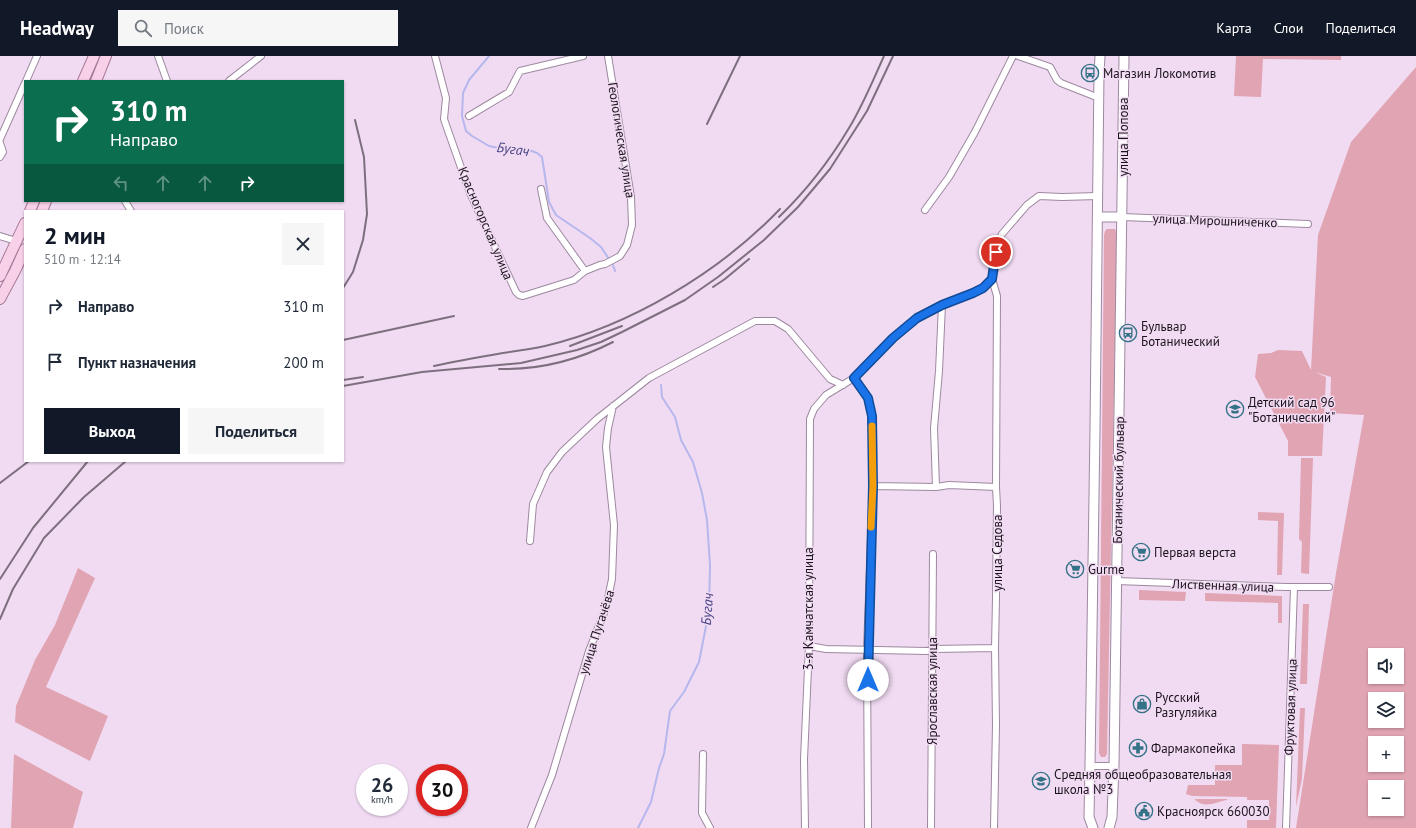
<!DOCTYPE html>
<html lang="ru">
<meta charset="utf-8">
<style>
:root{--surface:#fff;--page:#f6f6f7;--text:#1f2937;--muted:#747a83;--accent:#111827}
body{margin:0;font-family:"PT Sans",sans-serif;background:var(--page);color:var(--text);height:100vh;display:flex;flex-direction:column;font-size:15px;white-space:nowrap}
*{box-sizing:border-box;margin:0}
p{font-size:13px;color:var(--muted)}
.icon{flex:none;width:22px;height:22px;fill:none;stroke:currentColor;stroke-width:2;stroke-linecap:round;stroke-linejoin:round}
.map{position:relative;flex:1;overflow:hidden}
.side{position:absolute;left:24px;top:154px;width:320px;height:252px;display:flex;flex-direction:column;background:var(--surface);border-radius:0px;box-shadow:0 1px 3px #0004}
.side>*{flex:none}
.top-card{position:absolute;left:24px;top:24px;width:320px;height:122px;border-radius:0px;box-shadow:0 1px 3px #0004;background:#0b6e4f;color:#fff;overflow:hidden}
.buttons{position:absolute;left:1368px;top:592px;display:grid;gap:8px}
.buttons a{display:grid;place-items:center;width:36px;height:36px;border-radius:0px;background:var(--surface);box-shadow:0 1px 3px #0004;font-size:20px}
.speed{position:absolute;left:356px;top:708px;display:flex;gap:8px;font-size:20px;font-weight:700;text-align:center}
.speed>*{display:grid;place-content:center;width:52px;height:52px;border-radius:50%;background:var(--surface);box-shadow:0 1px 3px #0004;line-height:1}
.speed small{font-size:10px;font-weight:400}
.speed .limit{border:6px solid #d22;background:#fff;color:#111}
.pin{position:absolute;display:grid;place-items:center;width:34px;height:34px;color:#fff;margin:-17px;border:2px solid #fff;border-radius:50%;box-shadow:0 1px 4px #0007}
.me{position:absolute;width:44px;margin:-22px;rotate:0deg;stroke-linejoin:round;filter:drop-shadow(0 0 3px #0008)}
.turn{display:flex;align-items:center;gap:14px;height:84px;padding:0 20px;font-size:18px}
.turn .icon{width:52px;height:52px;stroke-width:2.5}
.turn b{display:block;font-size:28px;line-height:34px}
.lanes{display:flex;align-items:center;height:38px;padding:0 20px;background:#0003;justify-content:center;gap:20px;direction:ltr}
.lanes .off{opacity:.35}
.round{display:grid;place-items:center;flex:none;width:42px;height:42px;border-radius:0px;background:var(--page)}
.overview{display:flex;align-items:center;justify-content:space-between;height:68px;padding:0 20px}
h1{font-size:24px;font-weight:600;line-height:30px;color:var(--accent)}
.action{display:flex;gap:8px;margin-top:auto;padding:8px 20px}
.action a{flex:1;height:46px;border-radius:0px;background:var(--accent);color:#fff;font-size:16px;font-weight:600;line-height:46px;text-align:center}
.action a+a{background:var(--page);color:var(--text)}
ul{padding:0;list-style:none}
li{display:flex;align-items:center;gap:12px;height:56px;padding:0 20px}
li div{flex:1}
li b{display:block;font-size:15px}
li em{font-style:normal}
header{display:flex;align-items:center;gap:24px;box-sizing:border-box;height:56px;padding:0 20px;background:var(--accent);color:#fff}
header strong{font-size:19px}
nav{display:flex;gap:22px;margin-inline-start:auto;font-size:14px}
.search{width:280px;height:36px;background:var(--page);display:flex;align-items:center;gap:10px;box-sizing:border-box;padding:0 14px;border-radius:0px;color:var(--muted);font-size:15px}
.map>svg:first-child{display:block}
</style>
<header>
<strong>Headway</strong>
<div class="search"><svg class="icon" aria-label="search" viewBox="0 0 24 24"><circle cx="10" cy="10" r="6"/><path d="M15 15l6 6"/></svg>Поиск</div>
<nav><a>Карта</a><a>Слои</a><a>Поделиться</a></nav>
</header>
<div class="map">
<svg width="1416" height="772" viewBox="0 0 1416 772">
<rect width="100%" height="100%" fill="#f1dbf3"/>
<path fill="#e1a4b2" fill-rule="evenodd" d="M 1236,0 L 1341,0 L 1341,4 L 1263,3 L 1261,41 L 1234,40 Z
M 1416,11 L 1416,772 L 1296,772 L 1336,517 L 1364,359 L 1330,357 L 1331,321 L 1315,316 L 1326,321 L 1322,400 L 1288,400 L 1288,385 L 1255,321 L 1258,298 L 1271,297 L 1278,294 L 1302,295 L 1311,314 L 1318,179 L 1351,86 ZM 1375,599 L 1397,599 L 1397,621 L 1375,621 ZM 1375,643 L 1397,643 L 1397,665 L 1375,665 ZM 1375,687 L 1397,687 L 1397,709 L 1375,709 ZM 1375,731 L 1397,731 L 1397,753 L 1375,753 Z
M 1107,173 L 1115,173 L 1117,179 L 1107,698 L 1105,701 L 1101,701 L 1099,697 L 1104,179 L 1105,175 Z
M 1301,402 L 1313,402 L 1309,518 L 1301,517 L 1302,486 L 1299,483 Z
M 1258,456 L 1284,457 L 1282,519 L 1277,519 L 1278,465 L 1258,464 Z
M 78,512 L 95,522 L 46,631 L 108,660 L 90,705 L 15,666 L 16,650 L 35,604 L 55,569 Z
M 1139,534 L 1186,536 L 1185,545 L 1139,544 Z
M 1205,537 L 1282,540 L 1282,567 L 1278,567 L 1278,547 L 1205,545 Z
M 1303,548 L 1309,548 L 1307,628 L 1300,628 Z
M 1300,652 L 1305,652 L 1302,723 L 1296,751 Z
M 1242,688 L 1279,689 L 1276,772 L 1247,772 L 1247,764 L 1269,764 L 1269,744 L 1247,744 L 1247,741 L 1192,740 L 1186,738 L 1188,729 L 1215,729 L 1215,709 L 1242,709 Z
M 14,698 L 83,736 L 73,772 L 11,772 Z
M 1195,743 L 1227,743 L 1227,744 C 1215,746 1206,753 1195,744 Z"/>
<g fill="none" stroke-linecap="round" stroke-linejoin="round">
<path stroke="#b6b7ec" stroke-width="2" d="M 489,0 L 469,24 L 463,37 L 462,60 L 466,75 L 472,80 L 489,90 L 499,92 L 507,91 L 523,96 L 529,94 L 537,97 L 542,101 L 549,146 L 556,159 L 590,182 L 601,191 L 609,203
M 613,209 L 615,215
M 638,772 L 651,746 L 659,712 L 664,698 L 670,655 L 684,636 L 699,606 L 709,555 L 710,509 L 707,464 L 702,437 L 693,406 L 681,384 L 675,361 L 662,341 L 661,329"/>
<defs>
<path id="street" d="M 158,0 L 167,25
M 435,0 L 446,42 L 444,63 L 446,69 L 470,137 L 516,236 L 519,239 L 523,240 L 574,224 L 585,215 L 600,209 L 605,208 L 620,200 L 627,189 L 632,169 L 631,141 L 608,0
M 1018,0 L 1050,11 L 1057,24 L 1061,27 L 1099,42
M 26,25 L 37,0
M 229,25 L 261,0
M 469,60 L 509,36 L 520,15 L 583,0
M 0,83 L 25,27
M 0,87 L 3,96 L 0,101
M 541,133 L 547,162 L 585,215
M 125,145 L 131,155
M 925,154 L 949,121 L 975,76 L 1013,0
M 1122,161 L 1308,168
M 0,180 L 16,185
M 992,223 L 997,240 L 996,431 L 997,450 L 996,542 L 995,592 L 996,669 L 994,772
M 854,322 L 868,342 L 872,360 L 873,430 L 867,594 L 868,772
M 873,430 L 936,431 L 949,429 L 996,431
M 936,431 L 934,372 L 939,315 L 942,249
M 530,485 L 533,448 L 547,416 L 562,396 L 597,363 L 649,322 L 755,265 L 775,265 L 788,273 L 830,323 L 843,329
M 1116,525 L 1287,531 L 1329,531
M 809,590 L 826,593 L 927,595 L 933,593 L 995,592
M 703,698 L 702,757 L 710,772
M 1090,710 L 1114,710
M 531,772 L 552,719 L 589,595 L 606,552 L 612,523 L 614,469 L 606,391 L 608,372 L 613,350
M 805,772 L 804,703 L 809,590 L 810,363 L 814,353 L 826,339 L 854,322 L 893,282 L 917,262 L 942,249 L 973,237 L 983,232 L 992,223 L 998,187 L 1002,178 L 1027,149 L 1039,140 L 1062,141 L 1098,140
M 931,772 L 933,498
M 1286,772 L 1294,531"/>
<path id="secondary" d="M 1098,161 L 1122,161
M 1093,772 L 1089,761 L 1090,710 L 1095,372 L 1099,18 L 1100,0
M 1109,772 L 1112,761 L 1114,710 L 1124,0"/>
<path id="primary" d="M 83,25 L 94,0
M 96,25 L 106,0
M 30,155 L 34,145
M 42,155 L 46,145
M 0,220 L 25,167
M 0,243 L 15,215 L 25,193"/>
</defs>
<use href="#street" stroke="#9d899f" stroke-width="8"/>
<use href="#secondary" stroke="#9d899f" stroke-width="11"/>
<use href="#primary" stroke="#a77a96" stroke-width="12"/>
<use href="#street" stroke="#fff" stroke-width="6"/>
<use href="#secondary" stroke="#fff" stroke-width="9"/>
<use href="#primary" stroke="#f8d0e7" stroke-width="10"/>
<path stroke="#7e6f7f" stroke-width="2" d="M 707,68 L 740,0
M 779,161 C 806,135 830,104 849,72 C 863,49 873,24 884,0
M 713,231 L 725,223 L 749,203
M 343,232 L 353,216 L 363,184 L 367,158 L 364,101 L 355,64
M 343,284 L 454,260
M 570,290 L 622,270
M 434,310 C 457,305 480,301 503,297 C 517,295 531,293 545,290 C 630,270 720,216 780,153
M 499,313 C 539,314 578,304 613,286
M 343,324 L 363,321
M 343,330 L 422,316 L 521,307 L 577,294 L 601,286 L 622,276 L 685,244 L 718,221 L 764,184 L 798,151 L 830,113 L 867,55 L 893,0
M 0,427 L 29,405
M 0,523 L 33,472 L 88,405
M 0,563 L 13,533 L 44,482 L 84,441 L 126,405"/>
</g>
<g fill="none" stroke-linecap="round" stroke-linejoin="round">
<defs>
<path id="route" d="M 868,624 L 873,430 L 872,360 L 868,342 L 854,322 L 893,282 L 917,262 L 942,249 L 973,237 L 983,232 L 992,223 L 996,196"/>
</defs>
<use href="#route" stroke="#114b97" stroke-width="10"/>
<use href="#route" stroke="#1a73e8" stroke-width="7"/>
<path stroke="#f59e0b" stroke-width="7" d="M 871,471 L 873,430 L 872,370"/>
</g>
<defs>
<symbol id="bus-ring" viewBox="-11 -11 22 22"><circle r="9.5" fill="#f1dbf3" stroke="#347287" stroke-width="1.5"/><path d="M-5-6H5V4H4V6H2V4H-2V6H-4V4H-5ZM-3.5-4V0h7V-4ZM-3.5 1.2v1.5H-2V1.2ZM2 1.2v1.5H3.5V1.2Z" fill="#347287"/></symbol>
<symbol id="school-ring" viewBox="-11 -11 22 22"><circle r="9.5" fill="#f1dbf3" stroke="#347287" stroke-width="1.5"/><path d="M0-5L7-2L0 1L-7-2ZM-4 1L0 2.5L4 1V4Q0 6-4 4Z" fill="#347287"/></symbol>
<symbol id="supermarket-ring" viewBox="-11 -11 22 22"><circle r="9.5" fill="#f1dbf3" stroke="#347287" stroke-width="1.5"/><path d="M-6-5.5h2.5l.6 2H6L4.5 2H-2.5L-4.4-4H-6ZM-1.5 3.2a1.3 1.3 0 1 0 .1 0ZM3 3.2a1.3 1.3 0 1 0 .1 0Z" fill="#347287"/></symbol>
<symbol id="shop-ring" viewBox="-11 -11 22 22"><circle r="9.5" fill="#f1dbf3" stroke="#347287" stroke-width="1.5"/><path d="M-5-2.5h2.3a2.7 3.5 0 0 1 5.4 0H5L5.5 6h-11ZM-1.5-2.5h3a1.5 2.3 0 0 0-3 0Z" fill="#347287"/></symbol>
<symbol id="pharmacy-ring" viewBox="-11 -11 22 22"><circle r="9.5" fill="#f1dbf3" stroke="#347287" stroke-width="1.5"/><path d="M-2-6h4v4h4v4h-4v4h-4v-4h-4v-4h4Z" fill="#347287"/></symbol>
<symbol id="civic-ring" viewBox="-11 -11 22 22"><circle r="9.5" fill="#f1dbf3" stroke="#347287" stroke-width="1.5"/><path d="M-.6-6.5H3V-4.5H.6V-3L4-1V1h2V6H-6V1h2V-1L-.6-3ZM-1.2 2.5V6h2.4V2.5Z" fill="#347287"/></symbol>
</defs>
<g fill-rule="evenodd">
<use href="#bus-ring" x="1080" y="7" width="20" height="20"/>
<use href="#bus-ring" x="1118" y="267" width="20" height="20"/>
<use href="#school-ring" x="1225" y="343" width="20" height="20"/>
<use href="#supermarket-ring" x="1131" y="486" width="20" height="20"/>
<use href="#supermarket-ring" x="1065" y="503" width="20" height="20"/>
<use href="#shop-ring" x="1132" y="638" width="20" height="20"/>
<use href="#pharmacy-ring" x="1128" y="682" width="20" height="20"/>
<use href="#school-ring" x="1031" y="715" width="20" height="20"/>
<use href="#civic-ring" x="1134" y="745" width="20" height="20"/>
</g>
<g text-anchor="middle" stroke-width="3" stroke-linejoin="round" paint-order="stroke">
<g font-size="13" fill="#1b131c" stroke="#f1dbf3" text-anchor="start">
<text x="1103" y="22">Магазин Локомотив</text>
<text x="1141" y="275">Бульвар<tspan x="1141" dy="15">Ботанический</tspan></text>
<text x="1248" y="351">Детский сад 96<tspan x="1248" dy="15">"Ботанический"</tspan></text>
<text x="1154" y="501">Первая верста</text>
<text x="1088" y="518">Gurme</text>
<text x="1155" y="646">Русский<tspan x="1155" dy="15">Разгуляйка</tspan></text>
<text x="1151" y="697">Фармакопейка</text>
<text x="1054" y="723">Средняя общеобразовательная<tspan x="1054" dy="15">школа №3</tspan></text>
<text x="1157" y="760">Красноярск 660030</text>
</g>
<g font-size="13" fill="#1b131c" stroke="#f1dbf3">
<text transform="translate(1123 81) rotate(-90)" y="5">улица Попова</text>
<text transform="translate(622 84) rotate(81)" y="5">Геологическая улица</text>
<text transform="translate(1215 164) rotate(2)" y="5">улица Мирошниченко</text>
<text transform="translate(486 167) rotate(67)" y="5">Красногорская улица</text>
<text transform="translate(1118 424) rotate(-89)" y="5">Ботанический бульвар</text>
<text transform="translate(997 497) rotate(-90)" y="5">улица Седова</text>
<text transform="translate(1223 529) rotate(2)" y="5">Лиственная улица</text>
<text transform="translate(808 553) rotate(-90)" y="5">3-я Камчатская улица</text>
<text transform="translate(596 576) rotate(-72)" y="5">улица Пугачёва</text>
<text transform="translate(932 635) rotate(-90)" y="5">Ярославская улица</text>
<text transform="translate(1290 651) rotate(-88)" y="5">Фруктовая улица</text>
</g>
<g font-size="14" font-style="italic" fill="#494586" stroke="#f1dbf3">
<text transform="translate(513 93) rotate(8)" y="5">Бугач</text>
<text transform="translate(707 553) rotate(-86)" y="5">Бугач</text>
</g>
</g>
</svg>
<div class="buttons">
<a><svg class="icon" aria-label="sound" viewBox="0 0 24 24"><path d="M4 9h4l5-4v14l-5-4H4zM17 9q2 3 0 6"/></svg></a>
<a><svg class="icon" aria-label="layers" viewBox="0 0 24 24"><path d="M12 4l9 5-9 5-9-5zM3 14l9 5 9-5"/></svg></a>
<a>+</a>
<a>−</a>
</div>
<div class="speed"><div>26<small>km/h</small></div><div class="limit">30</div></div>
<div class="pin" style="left:996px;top:196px;background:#d93025"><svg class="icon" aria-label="arrive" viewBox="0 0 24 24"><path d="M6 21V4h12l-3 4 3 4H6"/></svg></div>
<svg class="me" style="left:868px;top:624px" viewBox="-20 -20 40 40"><circle r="19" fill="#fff"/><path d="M0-13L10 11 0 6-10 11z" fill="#1a73e8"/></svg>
<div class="top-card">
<div class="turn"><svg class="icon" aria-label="right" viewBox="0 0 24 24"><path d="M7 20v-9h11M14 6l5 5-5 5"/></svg><div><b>310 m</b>Направо</div></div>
<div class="lanes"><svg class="icon off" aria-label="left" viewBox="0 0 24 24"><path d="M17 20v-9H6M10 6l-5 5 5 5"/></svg><svg class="icon off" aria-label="ahead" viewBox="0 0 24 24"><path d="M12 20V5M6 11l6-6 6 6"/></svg><svg class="icon off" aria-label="ahead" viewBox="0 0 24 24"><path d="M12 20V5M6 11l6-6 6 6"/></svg><svg class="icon" aria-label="right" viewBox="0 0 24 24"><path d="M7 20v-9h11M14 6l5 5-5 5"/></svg></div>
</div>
<section class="side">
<div class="overview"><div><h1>2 мин</h1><p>510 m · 12:14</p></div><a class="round"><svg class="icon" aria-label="close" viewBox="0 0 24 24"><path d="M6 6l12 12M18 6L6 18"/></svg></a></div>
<ul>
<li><svg class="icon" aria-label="right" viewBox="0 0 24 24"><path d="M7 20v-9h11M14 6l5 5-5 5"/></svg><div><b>Направо</b></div><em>310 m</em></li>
<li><svg class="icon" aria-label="arrive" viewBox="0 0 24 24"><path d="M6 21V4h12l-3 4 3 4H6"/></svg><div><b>Пункт назначения</b></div><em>200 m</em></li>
</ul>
<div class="action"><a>Выход</a><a>Поделиться</a></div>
</section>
</div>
